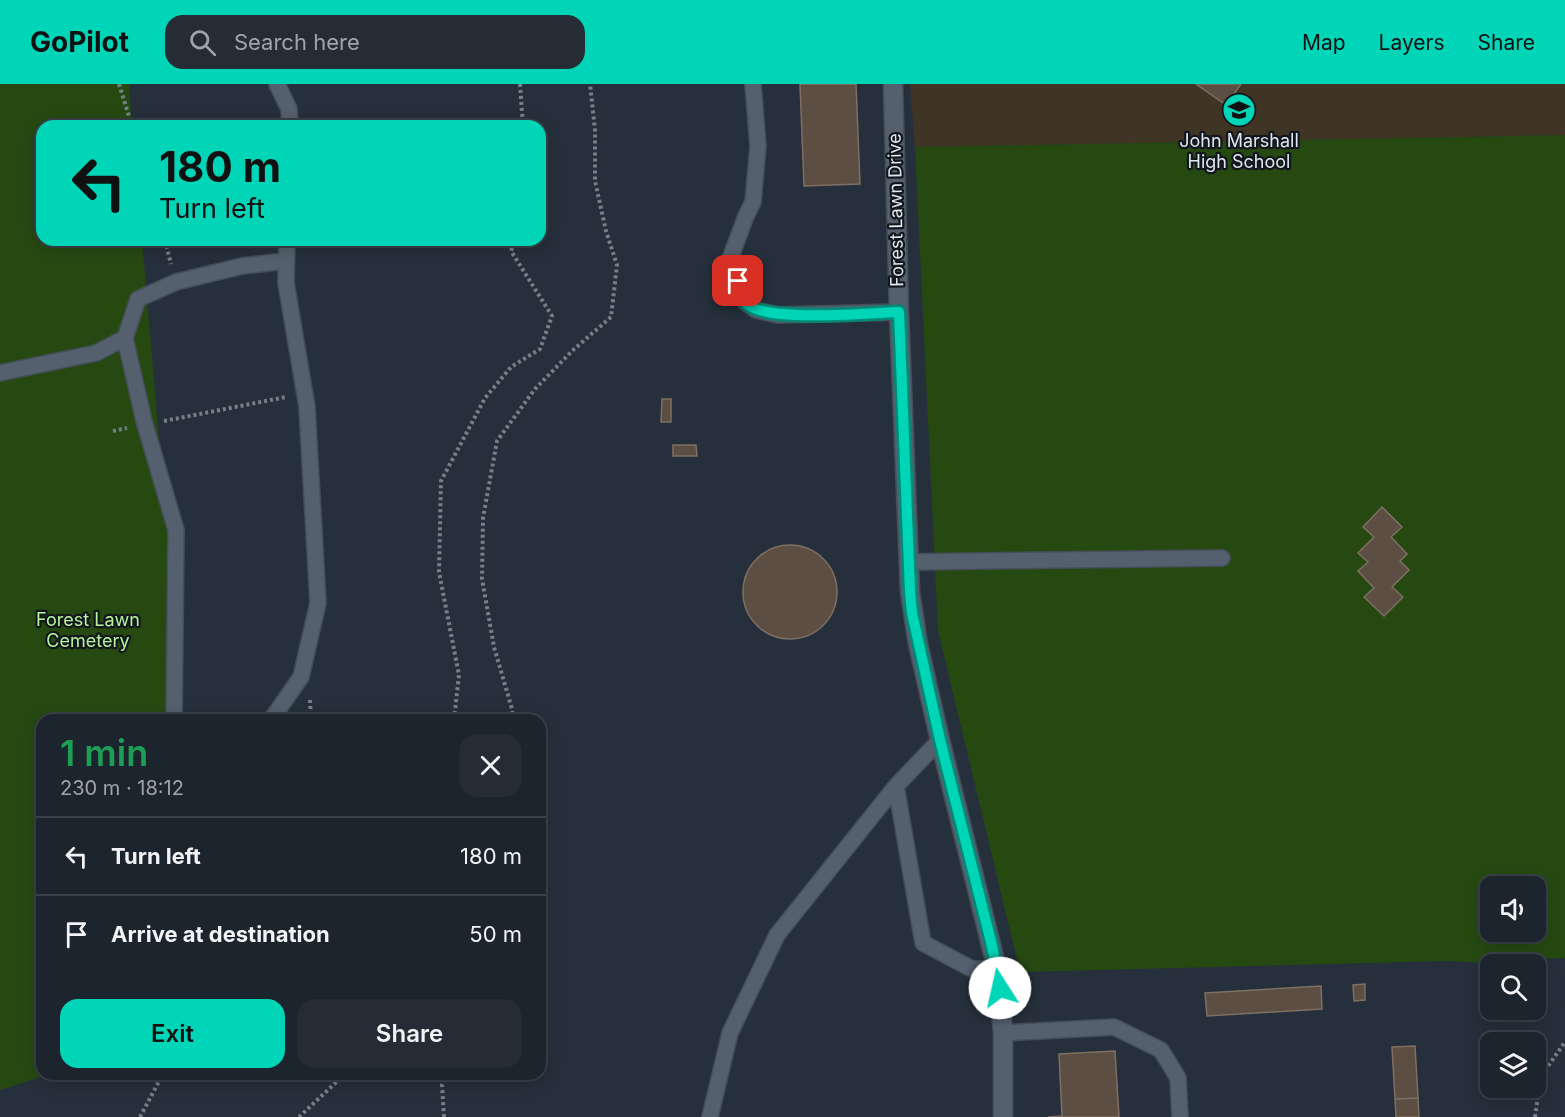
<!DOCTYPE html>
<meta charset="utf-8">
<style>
:root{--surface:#1c242d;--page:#252c35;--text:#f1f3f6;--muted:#a0a4aa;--line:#3a4149;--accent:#00d5b7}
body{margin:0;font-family:Inter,sans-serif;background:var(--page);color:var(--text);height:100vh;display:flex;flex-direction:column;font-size:22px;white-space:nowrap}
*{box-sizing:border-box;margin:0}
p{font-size:20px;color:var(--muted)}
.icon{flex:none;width:33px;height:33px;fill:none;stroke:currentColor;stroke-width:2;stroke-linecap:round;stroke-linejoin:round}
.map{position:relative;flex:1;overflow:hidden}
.details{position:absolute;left:36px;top:630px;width:510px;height:366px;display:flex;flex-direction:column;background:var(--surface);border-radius:18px;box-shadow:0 3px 15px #0003,0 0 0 2px var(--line)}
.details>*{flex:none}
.top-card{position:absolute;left:36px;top:36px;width:510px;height:126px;border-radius:18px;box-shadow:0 3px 15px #0003,0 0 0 2px var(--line);background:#00d5b7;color:#111;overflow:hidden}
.buttons{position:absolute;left:1480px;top:792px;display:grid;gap:12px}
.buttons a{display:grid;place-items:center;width:66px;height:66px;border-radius:12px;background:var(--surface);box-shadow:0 3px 15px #0003,0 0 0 2px var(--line);font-size:30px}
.pin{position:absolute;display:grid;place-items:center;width:51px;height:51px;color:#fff;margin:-26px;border-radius:12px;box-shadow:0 3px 9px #0006}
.me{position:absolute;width:66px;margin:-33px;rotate:350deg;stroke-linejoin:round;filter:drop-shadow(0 0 4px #0008)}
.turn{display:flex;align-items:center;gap:21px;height:126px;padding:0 24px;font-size:27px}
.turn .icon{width:78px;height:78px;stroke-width:2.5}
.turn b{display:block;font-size:42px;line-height:51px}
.round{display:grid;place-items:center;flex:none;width:63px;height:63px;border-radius:18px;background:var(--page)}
.overview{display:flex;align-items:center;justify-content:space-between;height:102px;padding:0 24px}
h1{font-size:36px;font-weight:600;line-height:45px;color:#1e9e55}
.action{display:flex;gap:12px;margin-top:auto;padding:12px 24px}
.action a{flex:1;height:69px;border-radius:18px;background:var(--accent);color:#111;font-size:24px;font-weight:600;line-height:69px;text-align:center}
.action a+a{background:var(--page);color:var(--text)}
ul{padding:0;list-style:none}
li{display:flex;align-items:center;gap:18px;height:78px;padding:0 24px;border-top:2px solid var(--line)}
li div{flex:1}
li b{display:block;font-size:22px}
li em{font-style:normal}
header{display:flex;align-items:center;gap:36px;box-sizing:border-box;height:84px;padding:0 30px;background:var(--accent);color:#111}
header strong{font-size:28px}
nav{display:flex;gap:33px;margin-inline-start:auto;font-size:21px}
.search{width:420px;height:54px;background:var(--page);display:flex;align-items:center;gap:15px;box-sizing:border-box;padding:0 21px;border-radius:18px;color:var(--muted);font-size:22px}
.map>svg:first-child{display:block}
</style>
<header>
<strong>GoPilot</strong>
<div class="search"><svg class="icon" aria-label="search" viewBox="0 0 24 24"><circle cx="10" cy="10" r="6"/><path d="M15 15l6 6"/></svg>Search here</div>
<nav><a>Map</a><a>Layers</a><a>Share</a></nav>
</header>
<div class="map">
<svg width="1565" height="1033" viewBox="0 0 1565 1033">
<rect width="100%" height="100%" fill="#25303c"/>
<path fill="#403425" d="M 910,0 L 1565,0 L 1565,51 L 915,63 Z"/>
<path fill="#264912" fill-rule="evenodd" d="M 0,0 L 129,0 L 132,42 L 42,42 L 42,156 L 142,156 L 183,636 L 42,636 L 42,990 L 50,990 L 0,1006 Z
M 1565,51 L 1565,874 L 1512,876 L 1490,879 L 1446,877 L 1020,888 L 938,547 L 915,63 ZM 1491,802 L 1536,802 L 1536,848 L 1491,848 Z"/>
<path fill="#5c4e42" stroke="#7e6f62" stroke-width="1.5" d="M 800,0 L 856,0 L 860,100 L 804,102 Z
M 1196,0 L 1241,0 L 1226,21 Z
M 662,315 L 671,315 L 671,338 L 661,338 Z
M 673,361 L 696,361 L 697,372 L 673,372 Z
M 1382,423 L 1402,443 L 1391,453 L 1407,470 L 1400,477 L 1409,486 L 1392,503 L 1403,513 L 1384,532 L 1364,513 L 1374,504 L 1358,487 L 1368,478 L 1358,469 L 1374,453 L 1363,443 Z
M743 508a47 47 0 1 1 94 0a47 47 0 1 1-94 0Z
M 1365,900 L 1365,916 L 1354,917 L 1353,901 Z
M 1321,902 L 1322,925 L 1207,932 L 1205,909 Z
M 1415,962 L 1418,1014 L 1395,1015 L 1392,963 Z
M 1115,967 L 1119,1033 L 1048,1033 L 1062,1032 L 1059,970 Z
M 1418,1014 L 1419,1033 L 1396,1033 L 1395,1015 Z"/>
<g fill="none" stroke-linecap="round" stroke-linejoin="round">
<defs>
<path id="lane" d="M 277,0 L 289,25 L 290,42
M 753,0 L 758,62 L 753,118 L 746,132 L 730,175 L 745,218 L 756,226 L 778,231 L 899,228
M 0,289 L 96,269 L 125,254
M 908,478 L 1222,474
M 174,636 L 176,446 L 144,337 L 125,254 L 138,215 L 176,198 L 242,182 L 285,177
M 271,636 L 301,593 L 318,519 L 307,323 L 286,199 L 287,156
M 940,656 L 896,702 L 923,859 L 972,885 L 997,885
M 1003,949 L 1114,943 L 1161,966 L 1178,994 L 1180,1033
M 710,1033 L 730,949 L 777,851 L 896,702"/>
<path id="street" d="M 893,0 L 899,228 L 910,508 L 918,560 L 940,656 L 997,885 L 1003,949 L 1003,1033"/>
</defs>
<use href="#lane" stroke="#434e58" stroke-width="18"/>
<use href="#street" stroke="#434e58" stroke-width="21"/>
<path stroke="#76808a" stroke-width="4" stroke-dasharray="3 3" stroke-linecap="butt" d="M 119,0 L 132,42
M 520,0 L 523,42
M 165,156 L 171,180
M 164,337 L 286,313
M 113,347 L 127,344
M 310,616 L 311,636
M 454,636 L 459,591 L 439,488 L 441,397 L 485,314 L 511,283 L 540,265 L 552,232 L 511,167 L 515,156
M 513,636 L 512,625 L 494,563 L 482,495 L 483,434 L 497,357 L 535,305 L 572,267 L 611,233 L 617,181 L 606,147 L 595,97 L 595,46 L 590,0
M 140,1033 L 163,990
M 299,1033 L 345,990
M 444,1033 L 442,1001 L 446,990
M 1535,1033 L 1541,992 L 1565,958"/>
<use href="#lane" stroke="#54606e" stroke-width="15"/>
<use href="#street" stroke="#54606e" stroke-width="18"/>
</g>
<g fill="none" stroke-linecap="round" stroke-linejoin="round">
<defs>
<path id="route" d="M 738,197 C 740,203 742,214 746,219 C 763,239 870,229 899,228 L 910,508 L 912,529 L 940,656 L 992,862 L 1000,904"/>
</defs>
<use href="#route" stroke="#008a77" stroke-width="15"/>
<use href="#route" stroke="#00d5b7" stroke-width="10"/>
</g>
<defs>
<symbol id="school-disc" viewBox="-11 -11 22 22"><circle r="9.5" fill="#00d5b7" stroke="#12171d"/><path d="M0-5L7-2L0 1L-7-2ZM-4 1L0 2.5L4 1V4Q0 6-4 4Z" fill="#111"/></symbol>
</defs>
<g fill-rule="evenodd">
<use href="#school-disc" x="1220" y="7" width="38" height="38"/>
</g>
<g text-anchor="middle" stroke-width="4.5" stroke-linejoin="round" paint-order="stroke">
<g font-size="18" fill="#dee6ee" stroke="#12171d">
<text x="1239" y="63">John Marshall<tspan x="1239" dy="21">High School</tspan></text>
</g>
<g font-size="18" fill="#dee6ee" stroke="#12171d">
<text transform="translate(896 126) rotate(-91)" y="6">Forest Lawn Drive</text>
</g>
<g font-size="18" fill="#b5f29a" stroke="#12171d">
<text x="88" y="542">Forest Lawn<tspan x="88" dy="21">Cemetery</tspan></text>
</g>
</g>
</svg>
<div class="buttons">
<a><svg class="icon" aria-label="sound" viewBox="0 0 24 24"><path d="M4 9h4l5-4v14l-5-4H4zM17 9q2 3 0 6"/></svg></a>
<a><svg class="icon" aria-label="search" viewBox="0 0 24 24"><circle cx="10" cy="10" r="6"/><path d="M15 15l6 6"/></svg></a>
<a><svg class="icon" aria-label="layers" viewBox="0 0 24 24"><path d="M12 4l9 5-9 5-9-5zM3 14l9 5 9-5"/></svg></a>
</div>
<div class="pin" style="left:738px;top:197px;background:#d93025"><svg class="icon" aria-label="arrive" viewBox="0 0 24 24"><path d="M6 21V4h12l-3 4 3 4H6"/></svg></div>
<svg class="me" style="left:1000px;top:904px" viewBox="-20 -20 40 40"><circle r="19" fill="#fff"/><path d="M0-13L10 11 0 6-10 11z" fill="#00d5b7"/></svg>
<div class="top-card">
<div class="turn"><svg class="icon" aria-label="left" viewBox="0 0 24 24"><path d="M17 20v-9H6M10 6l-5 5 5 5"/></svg><div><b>180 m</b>Turn left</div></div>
</div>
<section class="details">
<div class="overview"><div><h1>1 min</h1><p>230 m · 18:12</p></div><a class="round"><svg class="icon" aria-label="close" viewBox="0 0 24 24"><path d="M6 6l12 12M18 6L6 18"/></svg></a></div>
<ul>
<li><svg class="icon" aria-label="left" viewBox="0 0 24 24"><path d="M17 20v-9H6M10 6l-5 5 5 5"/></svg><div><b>Turn left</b></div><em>180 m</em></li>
<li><svg class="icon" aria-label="arrive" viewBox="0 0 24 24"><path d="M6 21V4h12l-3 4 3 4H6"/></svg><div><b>Arrive at destination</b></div><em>50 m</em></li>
</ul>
<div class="action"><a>Exit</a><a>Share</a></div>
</section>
</div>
